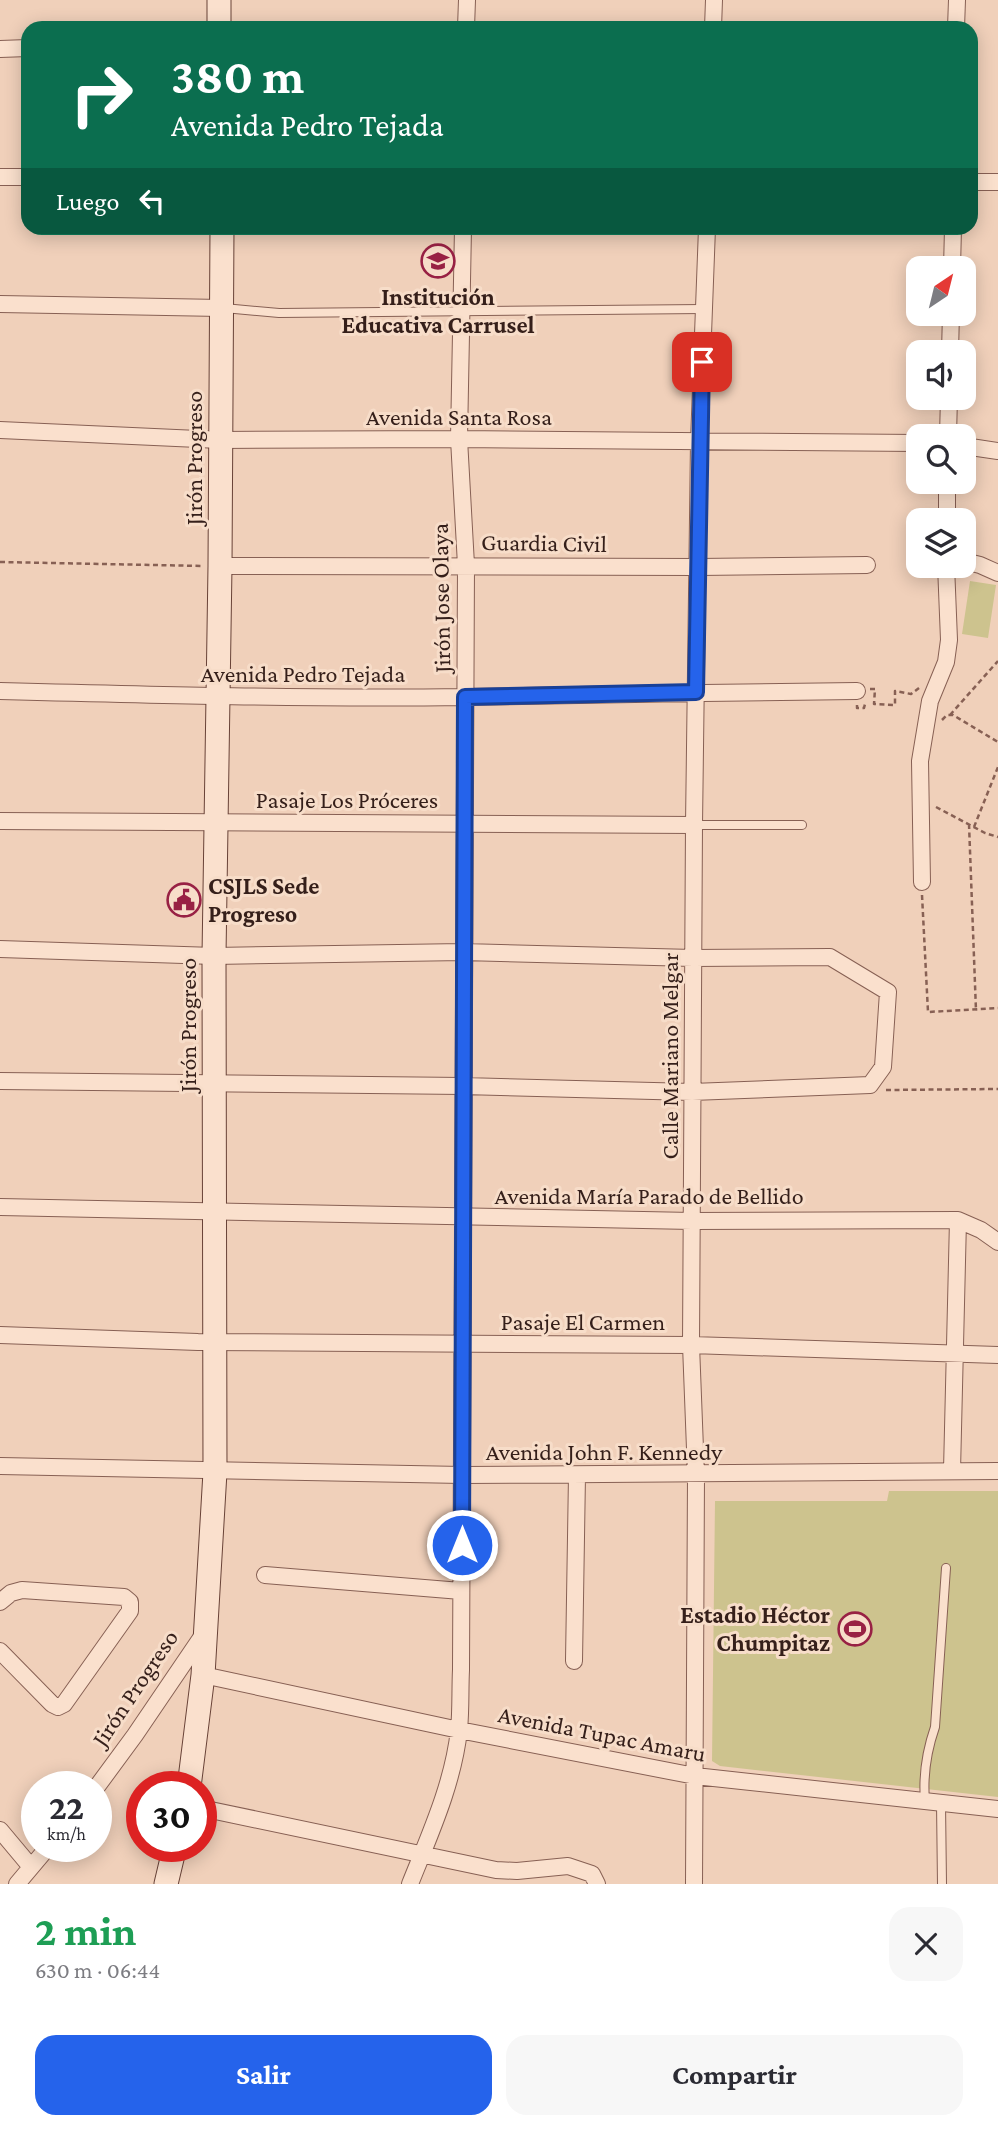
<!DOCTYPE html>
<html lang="es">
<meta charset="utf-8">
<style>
:root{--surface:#fff;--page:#f7f7f7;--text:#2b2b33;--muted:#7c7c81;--accent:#2563eb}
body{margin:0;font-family:"Crimson Pro",serif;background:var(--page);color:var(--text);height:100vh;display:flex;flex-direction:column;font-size:26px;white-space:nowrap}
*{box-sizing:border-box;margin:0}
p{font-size:23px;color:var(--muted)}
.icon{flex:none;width:38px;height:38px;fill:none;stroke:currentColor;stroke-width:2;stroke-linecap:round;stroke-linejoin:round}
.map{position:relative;height:1884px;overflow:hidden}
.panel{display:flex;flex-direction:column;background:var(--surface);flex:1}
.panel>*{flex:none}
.banner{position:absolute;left:21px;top:21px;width:957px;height:214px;border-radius:21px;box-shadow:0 4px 18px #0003;background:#0b6e4f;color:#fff;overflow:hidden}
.needle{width:46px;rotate:35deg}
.fabs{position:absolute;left:906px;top:256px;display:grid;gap:14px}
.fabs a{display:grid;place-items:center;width:70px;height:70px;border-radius:14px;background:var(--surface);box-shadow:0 4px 18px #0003;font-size:35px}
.speed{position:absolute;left:21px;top:1771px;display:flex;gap:14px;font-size:35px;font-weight:700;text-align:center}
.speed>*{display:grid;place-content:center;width:91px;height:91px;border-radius:50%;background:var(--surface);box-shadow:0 4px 18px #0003;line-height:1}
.speed small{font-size:18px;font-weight:400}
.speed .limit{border:10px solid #d22;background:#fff;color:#111}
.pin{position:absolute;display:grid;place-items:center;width:60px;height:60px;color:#fff;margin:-30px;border-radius:14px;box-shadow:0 4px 10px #0006}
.me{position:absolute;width:77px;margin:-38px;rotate:0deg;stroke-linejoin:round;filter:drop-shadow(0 0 5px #0008)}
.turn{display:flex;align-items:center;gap:24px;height:147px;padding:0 35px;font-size:32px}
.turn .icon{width:91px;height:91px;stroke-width:2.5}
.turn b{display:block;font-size:49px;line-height:60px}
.then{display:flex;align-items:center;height:66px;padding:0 35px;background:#0003;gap:14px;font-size:26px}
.round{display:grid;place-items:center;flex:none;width:74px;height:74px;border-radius:21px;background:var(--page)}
.headline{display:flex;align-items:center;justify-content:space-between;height:119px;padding:0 35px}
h1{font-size:42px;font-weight:700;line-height:52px;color:#1e9e55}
.button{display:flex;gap:14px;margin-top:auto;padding:14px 35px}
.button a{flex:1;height:80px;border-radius:21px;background:var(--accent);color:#fff;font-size:28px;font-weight:700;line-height:80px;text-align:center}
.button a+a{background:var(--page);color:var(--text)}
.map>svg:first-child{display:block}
</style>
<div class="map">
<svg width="998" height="1884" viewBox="0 0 998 1884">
<rect width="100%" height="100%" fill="#f0d0ba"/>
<path fill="#cdc38e" d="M 970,581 L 996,585 L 988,638 L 962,634 Z
M 889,1491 L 998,1491 L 998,1797 L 720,1766 L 712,1761 L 715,1501 L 887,1501 Z"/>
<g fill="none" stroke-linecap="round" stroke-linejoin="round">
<defs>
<path id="lane" d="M 224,308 L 279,313 L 704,309
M 694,825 L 802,825
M 925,1801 C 923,1777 927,1750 935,1727 L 946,1568
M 941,1803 L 942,1884"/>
<path id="street" d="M 466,28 L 467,0
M 713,28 L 714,0
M 956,28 L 957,0
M 0,49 L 28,48
M 0,177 L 28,177
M 971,182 L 998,182
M 952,268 L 953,228
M 0,304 L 221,308
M 950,352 L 951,313
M 0,430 L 220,440 L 459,439 L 919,443
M 948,436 L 949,397
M 964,446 L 998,451
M 947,520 L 947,481
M 964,561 L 980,565 L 998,573
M 220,566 L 698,567 L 867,565
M 0,691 C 155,695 310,699 465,697 C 596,695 726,692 857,691
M 0,821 L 694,825
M 922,882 L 920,761 L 930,701 L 946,662 L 949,640 L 946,565
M 0,949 L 214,956 L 463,952 L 693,958 L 830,957 L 888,992 L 883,1067 L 870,1085 L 692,1092 L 463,1086 L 0,1081
M 0,1207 L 692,1221 L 958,1220 L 981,1230 L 998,1242
M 0,1335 L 198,1342 L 691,1345 L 998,1355
M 0,1466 L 462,1475 L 998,1471
M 952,1471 L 958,1220
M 265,1575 L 461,1591
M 0,1602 L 11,1593 L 22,1590 L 124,1597 L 130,1602 L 130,1611 L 64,1704 L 58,1707 L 52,1704 L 0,1651
M 574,1661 L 577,1475
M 203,1675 L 459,1730 L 695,1776 L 998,1809
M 96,1788 L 135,1735 L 205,1632
M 201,1808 L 496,1870 L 517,1871 L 568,1866 L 592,1874 L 597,1884
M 0,1830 L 31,1867
M 17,1884 L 49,1846
M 410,1884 C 430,1834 453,1784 459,1730 C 461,1710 460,1690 461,1670 L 466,565 L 459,439 L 463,228
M 694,1884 L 696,1475 L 691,1345 L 694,825 L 699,441 L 707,228"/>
<path id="secondary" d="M 219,28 L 219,0
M 189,1787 L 203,1675 L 215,1472 L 214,956 L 220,566 L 222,228
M 166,1884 L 175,1846"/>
</defs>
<use href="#lane" stroke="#876054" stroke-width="10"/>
<use href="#street" stroke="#876054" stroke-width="18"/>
<use href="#secondary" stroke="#684237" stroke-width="25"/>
<path stroke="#876054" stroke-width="2.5" stroke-dasharray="5 3.5" stroke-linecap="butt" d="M 0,562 L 203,566
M 870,689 L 875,689 L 874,704 L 895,705 L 895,691 L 911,694 L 919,688
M 857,705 L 857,708 L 864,708 L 865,704
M 950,715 L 998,661
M 942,720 L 947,715 L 953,715 L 998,742
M 936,807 L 985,833 L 998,837
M 969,824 L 976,1011
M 974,827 L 998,767
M 922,895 L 928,1012 L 998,1008
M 886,1090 L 998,1089"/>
<use href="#lane" stroke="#fae0cd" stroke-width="8"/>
<use href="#street" stroke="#fae0cd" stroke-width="16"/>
<use href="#secondary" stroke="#fae0cd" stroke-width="23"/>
</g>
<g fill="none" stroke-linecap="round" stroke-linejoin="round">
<defs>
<path id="route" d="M 462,1545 L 465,697 L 696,692 L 702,362"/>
</defs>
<use href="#route" stroke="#184099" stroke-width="18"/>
<use href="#route" stroke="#2563eb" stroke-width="12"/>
</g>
<defs>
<symbol id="school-ring" viewBox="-11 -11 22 22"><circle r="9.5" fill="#f7ddc9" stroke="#982144" stroke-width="1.5"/><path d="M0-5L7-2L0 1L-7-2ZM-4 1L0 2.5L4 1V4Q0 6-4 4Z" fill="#982144"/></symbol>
<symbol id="civic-ring" viewBox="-11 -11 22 22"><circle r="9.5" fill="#f7ddc9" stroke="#982144" stroke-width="1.5"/><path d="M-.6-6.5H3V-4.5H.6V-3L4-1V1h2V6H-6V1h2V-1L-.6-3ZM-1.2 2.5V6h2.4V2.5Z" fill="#982144"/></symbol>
<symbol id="stadium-ring" viewBox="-11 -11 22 22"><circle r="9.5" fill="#f7ddc9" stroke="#982144" stroke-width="1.5"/><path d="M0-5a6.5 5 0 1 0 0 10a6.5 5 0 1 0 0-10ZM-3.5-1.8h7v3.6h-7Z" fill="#982144"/></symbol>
</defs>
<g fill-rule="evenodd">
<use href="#school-ring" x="419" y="242" width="38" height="38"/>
<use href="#civic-ring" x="165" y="881" width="38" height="38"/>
<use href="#stadium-ring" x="836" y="1610" width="38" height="38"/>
</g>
<g text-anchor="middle" stroke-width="6" stroke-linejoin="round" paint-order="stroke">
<g font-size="24" font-weight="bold" fill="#351f1a" stroke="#f7ddc9">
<text x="438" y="305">Institución<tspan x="438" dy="28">Educativa Carrusel</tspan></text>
<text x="208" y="894" text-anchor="start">CSJLS Sede<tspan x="208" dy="28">Progreso</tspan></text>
<text x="830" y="1623" text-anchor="end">Estadio Héctor<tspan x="830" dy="28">Chumpitaz</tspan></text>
</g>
<g font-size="24" fill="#351f1a" stroke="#f7ddc9">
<text x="459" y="425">Avenida Santa Rosa</text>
<text transform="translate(194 458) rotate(-90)" y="8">Jirón Progreso</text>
<text transform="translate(544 543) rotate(1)" y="8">Guardia Civil</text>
<text transform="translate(441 598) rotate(-91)" y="8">Jirón Jose Olaya</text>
<text x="303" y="682">Avenida Pedro Tejada</text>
<text x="347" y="808">Pasaje Los Próceres</text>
<text transform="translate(188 1025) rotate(-90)" y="8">Jirón Progreso</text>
<text transform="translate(670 1056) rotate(-90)" y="8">Calle Mariano Melgar</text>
<text x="649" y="1204">Avenida María Parado de Bellido</text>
<text x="583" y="1330">Pasaje El Carmen</text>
<text x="604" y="1460">Avenida John F. Kennedy</text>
<text transform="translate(135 1688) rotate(-56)" y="8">Jirón Progreso</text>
<text transform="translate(602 1734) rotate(11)" y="8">Avenida Tupac Amaru</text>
</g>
</g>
</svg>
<div class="fabs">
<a><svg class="needle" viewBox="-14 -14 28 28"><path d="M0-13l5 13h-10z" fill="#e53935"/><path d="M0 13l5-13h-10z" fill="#7c7c81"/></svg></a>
<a><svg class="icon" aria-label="sound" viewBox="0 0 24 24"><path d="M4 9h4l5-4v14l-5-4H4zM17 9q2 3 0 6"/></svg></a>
<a><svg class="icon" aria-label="search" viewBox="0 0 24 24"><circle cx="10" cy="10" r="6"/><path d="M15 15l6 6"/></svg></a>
<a><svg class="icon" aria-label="layers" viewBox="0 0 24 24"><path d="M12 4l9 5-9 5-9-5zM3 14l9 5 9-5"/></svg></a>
</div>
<div class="speed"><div>22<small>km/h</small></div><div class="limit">30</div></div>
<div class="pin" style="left:702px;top:362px;background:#d93025"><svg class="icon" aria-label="arrive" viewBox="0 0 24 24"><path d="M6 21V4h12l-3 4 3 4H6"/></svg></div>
<svg class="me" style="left:462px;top:1545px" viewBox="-20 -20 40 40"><circle r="17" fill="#2563eb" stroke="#fff" stroke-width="3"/><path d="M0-11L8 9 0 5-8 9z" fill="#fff"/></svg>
<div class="banner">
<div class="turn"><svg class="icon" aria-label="right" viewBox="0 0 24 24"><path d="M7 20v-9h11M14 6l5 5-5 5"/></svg><div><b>380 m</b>Avenida Pedro Tejada</div></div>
<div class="then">Luego<svg class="icon" aria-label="left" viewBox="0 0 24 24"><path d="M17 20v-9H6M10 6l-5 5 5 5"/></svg></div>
</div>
</div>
<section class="panel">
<div class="headline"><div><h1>2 min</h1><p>630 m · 06:44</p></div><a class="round"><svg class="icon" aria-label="close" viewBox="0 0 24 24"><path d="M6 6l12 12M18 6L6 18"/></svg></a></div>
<div class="button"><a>Salir</a><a>Compartir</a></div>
</section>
